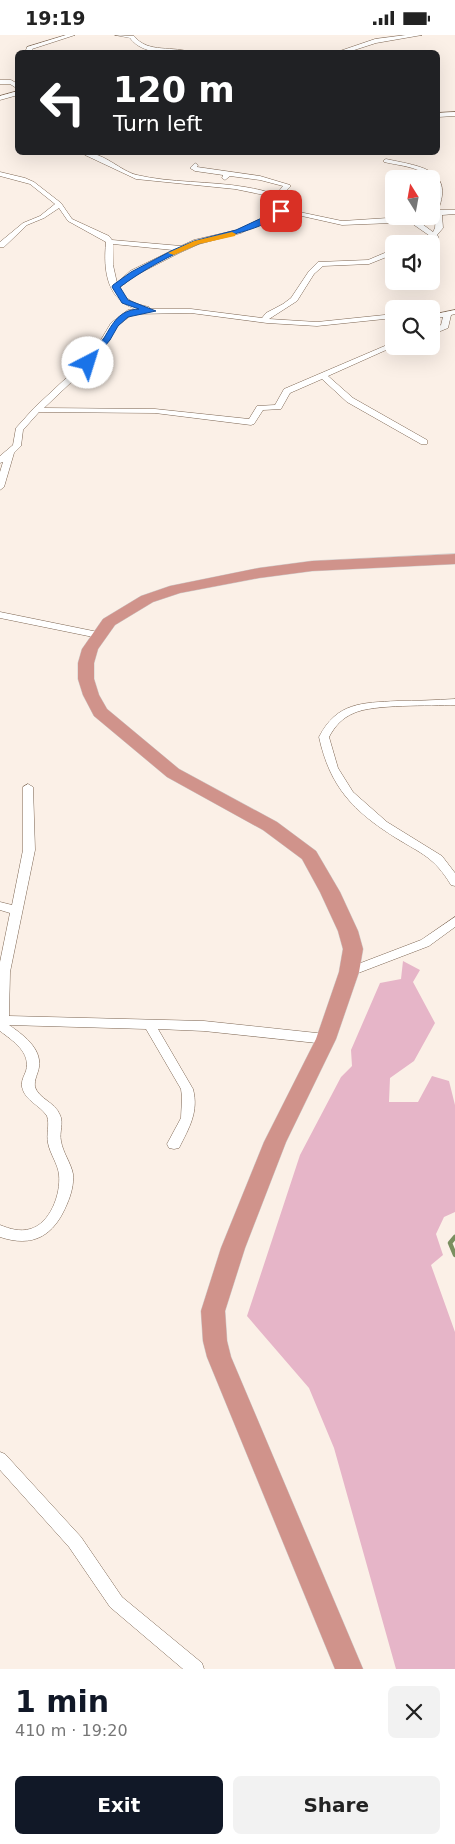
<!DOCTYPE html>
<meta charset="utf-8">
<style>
:root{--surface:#fff;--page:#f2f2f2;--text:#222;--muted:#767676;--accent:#111827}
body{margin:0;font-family:"DejaVu Sans",sans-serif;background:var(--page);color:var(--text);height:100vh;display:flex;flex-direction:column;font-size:19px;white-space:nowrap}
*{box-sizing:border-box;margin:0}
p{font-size:16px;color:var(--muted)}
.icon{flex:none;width:28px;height:28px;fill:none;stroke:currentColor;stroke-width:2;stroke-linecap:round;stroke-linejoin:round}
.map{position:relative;height:1634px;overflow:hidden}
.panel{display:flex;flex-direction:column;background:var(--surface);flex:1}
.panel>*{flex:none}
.top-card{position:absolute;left:15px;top:15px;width:425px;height:105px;border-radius:8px;box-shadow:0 5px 20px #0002;background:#202124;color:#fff;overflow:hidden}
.needle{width:32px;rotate:349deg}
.tools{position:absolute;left:385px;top:135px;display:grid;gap:10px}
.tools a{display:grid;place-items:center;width:55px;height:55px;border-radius:8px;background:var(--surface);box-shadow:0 5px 20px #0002;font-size:25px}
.pin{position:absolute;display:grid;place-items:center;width:42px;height:42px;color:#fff;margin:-21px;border-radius:10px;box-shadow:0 2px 8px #0006}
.me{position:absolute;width:55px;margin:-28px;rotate:40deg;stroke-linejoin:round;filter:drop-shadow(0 0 4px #0008)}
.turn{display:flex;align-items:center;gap:18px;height:105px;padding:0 15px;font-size:22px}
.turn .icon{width:65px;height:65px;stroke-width:2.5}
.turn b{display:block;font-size:35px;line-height:42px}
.round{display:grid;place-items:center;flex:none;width:52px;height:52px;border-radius:8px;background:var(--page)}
.summary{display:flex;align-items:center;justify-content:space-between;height:85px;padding:0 15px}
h1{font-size:30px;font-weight:700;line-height:38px;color:var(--accent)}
.action{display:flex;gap:10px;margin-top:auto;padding:10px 15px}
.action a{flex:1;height:58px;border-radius:8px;background:var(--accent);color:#fff;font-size:20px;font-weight:700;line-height:58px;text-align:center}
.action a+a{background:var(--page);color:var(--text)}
.status{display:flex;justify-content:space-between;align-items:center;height:35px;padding:0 25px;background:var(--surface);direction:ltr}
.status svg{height:14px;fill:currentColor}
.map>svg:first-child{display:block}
</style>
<div class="status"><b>19:19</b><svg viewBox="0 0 49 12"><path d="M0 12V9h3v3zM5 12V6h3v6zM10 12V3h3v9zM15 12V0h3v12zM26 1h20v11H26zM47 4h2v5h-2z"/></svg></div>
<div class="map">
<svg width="455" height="1634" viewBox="0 0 455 1634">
<rect width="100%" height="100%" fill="#fbf0e7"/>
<path fill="#e6b5c8" d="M 403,926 L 420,935 L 413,947 L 435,988 L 414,1026 L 390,1043 L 389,1067 L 418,1067 L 432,1041 L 449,1046 L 455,1070 L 455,1177 L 444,1182 L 436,1199 L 443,1220 L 431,1230 L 455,1297 L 455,1634 L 396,1634 L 334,1413 L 309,1353 L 247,1281 L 300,1120 L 341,1042 L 352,1031 L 351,1015 L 380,948 L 401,944 Z"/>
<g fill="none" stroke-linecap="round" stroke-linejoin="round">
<path stroke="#7a8f60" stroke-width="4.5" d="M 455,1202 L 450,1208 L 455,1220"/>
<defs>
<path id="minor" d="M 66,0 L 75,0 L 32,14 L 36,18 L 29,18 L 26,15 L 27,12 Z
M 115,0 L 134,1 C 148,19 173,10 193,18 C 172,18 143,21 130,3 Z
M 406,0 L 422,0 L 376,8 L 345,18 L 334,18 L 375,4 Z
M 0,45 L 11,45 L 18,49 L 18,54 L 10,49 L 0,49 Z
M 18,56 L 18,60 L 0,65 L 0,61 Z
M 455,77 L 455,81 L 438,82 L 438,78 Z
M 85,118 C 104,117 120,136 137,140 C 170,148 210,146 245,152 C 256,154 268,156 278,161 L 279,156 L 283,151 L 260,145 L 230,141 L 225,145 L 222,143 L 223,140 L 195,136 L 190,133 L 195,128 L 198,130 L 197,132 L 260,141 L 290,150 L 290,152 L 285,157 L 285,174 L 342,186 L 419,181 L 414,183 L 433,197 L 435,193 L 436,180 L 431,180 C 431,172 437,165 437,156 C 437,133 400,131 384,127 L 384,125 L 386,124 C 417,131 455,133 438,175 L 455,175 L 455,179 L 442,180 L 443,193 L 437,200 L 439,202 L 431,209 L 425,209 L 430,201 L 407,185 L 392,188 L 342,190 L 284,177 L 241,198 L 199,209 L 179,218 L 136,240 L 119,253 C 126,266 135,269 149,272 L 150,274 L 191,274 L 262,283 L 266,278 L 283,269 L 291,263 L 309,236 L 318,227 L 368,225 L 394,214 L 394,219 L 369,229 L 323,231 L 314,239 L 297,266 L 269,284 L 317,287 L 394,279 L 394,283 L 317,291 L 267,288 L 191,278 L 133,279 L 117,291 L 99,321 L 44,373 L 155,374 L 249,384 L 257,371 L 275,370 L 284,354 L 394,307 L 394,311 L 395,311 L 328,341 L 353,363 L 427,405 L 427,409 L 421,409 L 347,367 L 322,344 L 290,358 L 281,374 L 263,375 L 254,389 L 251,390 L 155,378 L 39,377 L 23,395 L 21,411 L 14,418 L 4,452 L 0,455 L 0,437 L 3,427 L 0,428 L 0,421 L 13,410 L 16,393 L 34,373 L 93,318 L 111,288 L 128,275 L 139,275 C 107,267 103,236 106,207 L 68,186 L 59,173 L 44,183 L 27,190 L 4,212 L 0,212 L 0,207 L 23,188 L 40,181 L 55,169 L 30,149 L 0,141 L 0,137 L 25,143 L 34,147 L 61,168 L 72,184 L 109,201 L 112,205 L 181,211 L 194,205 L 237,195 L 279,175 L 278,166 L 269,161 L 235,154 L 136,144 L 85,120 ZM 113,209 L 173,215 L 130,236 L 117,248 L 113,230 Z
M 455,275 L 455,279 L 451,280 L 448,293 L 431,300 L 431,295 L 441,290 L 443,282 L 431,284 L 431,280 Z
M 0,577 L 98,597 L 103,600 L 98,603 L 0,583 Z
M 455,664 L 455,670 C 431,671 373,669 354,678 C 342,683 335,691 329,702 L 338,733 L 353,757 L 387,787 L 442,821 L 455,838 L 455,851 L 451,850 C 434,822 422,819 396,803 C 353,776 330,752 319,702 C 337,667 362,668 397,666 C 416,666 436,665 455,664 Z
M 28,749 L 33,752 L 35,815 L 10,937 L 9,981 L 204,986 L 326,999 L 330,1001 L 332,1004 L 330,1007 L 326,1009 L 204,996 L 158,994 L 193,1054 C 199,1077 189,1093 179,1113 L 174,1114 L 169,1113 L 167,1109 L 181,1083 L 182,1062 L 181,1054 L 146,994 L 9,990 C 22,999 42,1013 39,1032 C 38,1039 34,1044 35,1052 C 39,1064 55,1067 60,1080 C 64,1088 59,1097 61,1106 C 63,1118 71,1128 73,1139 C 74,1149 71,1160 67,1169 C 54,1201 33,1213 0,1202 L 0,1190 C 10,1194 20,1197 30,1194 C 50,1189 61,1159 59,1140 C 58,1129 50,1119 48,1108 C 46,1099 50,1090 47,1081 C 40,1070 25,1066 22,1052 C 21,1046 24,1041 26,1036 C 31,1017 13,1006 0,996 L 0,927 L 10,878 L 0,875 L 0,867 L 12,870 L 23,815 L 23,752 Z
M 455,882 L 455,892 L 429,911 L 353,940 L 345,940 L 343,937 L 345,934 L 421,905 Z
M 0,1417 L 5,1419 L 81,1502 L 122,1562 L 202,1628 L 204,1634 L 183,1634 L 110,1572 L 69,1512 L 0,1435 Z"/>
<path id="trunk" d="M 455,519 L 455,529 L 312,536 L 259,543 L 180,558 L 153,567 L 115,590 L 98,614 L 94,628 L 94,644 L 99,660 L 107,674 L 179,734 L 277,787 L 316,816 L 340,857 L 358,896 L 363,914 L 359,937 L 336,1004 L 286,1107 L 245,1213 L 225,1276 L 227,1306 L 231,1322 L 363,1634 L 335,1634 L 207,1322 L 203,1306 L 201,1276 L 221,1213 L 264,1107 L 316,1004 L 339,937 L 343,914 L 338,896 L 320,857 L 302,824 L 263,795 L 167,742 L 94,681 L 83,660 L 78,644 L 78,628 L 82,614 L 103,584 L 141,561 L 170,551 L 259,533 L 312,526 Z"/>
</defs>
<use href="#minor" stroke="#7d6653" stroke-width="1"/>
<use href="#trunk" stroke="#d1cfce" stroke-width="1"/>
<use href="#minor" fill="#fff" fill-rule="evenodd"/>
<use href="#trunk" fill="#d0938b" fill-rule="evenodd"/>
</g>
<path fill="#1a73e8" stroke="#114b97" d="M 279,175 L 285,176 C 260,197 227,199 198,209 C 170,220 143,235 120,252 L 128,265 L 156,276 L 128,282 L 118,291 L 110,305 L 90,329 L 85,329 L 83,328 C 90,319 98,311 104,303 C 113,288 119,275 139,274 L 122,268 L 112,252 L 113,250 L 131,237 L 173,215 L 194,206 L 236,195 Z"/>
<path fill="#f59e0b" d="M 232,197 L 236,199 L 235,201 L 199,209 L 174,220 L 168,218 L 194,206 Z"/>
</svg>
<div class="tools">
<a><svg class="needle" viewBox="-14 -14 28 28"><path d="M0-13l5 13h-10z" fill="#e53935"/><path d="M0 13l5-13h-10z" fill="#767676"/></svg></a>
<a><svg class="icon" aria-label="sound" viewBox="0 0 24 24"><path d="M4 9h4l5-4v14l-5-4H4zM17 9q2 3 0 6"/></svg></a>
<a><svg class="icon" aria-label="search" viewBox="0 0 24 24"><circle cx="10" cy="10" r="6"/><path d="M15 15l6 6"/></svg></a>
</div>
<div class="pin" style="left:281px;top:176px;background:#d93025"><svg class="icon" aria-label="arrive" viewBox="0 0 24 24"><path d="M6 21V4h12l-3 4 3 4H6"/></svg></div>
<svg class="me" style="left:88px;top:328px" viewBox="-20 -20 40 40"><circle r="19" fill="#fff"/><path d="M0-13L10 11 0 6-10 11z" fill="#1a73e8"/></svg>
<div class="top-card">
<div class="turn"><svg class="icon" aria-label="left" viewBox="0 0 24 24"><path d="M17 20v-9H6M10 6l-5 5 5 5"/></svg><div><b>120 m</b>Turn left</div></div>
</div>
</div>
<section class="panel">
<div class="summary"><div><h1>1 min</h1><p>410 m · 19:20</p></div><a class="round"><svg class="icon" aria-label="close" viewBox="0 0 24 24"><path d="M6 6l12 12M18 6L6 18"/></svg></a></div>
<div class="action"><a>Exit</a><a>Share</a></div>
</section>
